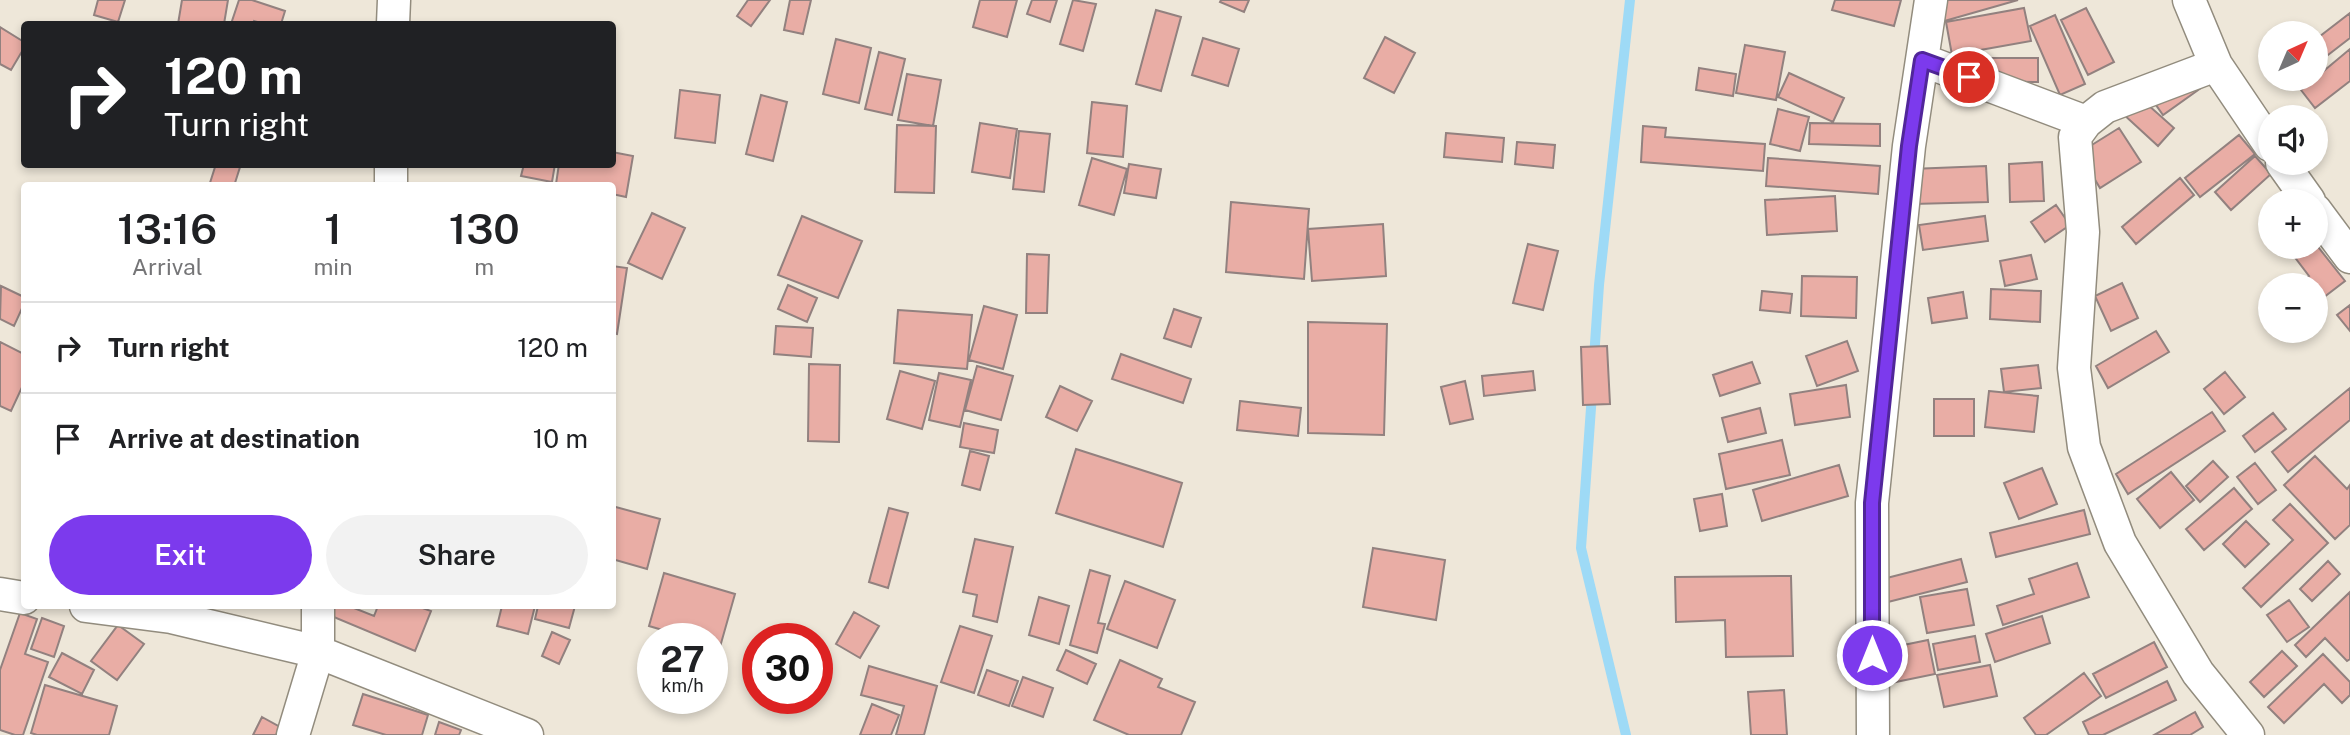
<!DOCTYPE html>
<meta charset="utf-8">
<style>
:root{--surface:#fff;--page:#f2f2f2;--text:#202124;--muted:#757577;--line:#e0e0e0;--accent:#7c3aed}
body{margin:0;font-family:"Public Sans",sans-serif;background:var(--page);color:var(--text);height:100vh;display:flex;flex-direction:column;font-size:26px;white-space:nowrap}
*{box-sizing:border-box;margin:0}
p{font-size:23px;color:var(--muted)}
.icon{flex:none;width:38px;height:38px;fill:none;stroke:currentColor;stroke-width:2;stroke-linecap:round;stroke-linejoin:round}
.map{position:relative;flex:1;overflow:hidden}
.drawer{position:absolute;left:21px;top:182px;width:595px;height:427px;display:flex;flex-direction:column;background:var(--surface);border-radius:7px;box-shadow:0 4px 10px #0003}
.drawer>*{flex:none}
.banner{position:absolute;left:21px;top:21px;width:595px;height:147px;border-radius:7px;box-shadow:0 4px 10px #0003;background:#202124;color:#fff;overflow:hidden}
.needle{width:46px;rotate:44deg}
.fabs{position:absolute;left:2258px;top:21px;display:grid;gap:14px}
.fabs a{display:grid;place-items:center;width:70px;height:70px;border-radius:50%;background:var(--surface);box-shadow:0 4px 10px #0003;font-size:35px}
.speed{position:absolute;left:637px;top:623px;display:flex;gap:14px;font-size:35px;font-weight:700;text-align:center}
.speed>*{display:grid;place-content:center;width:91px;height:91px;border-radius:50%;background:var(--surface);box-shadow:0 4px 10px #0003;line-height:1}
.speed small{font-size:18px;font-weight:400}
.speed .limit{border:10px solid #d22;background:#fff;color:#111}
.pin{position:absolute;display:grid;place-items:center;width:60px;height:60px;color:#fff;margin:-30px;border:4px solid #fff;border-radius:50%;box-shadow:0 2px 7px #0007}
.me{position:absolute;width:77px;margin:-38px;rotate:0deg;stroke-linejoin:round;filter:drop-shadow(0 0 5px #0008)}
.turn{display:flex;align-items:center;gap:24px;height:147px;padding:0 28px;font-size:32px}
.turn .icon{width:91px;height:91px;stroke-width:2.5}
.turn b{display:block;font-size:49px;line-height:60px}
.eta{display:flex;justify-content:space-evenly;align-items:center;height:119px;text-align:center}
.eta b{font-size:42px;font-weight:600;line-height:49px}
.button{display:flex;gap:14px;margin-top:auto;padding:14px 28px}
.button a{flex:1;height:80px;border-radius:42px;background:var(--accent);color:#fff;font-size:28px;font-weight:600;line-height:80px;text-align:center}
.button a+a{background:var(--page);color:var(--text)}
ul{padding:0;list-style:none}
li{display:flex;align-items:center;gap:21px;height:91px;padding:0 28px;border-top:2px solid var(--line)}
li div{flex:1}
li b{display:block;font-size:26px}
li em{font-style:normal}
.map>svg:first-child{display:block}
</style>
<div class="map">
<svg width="2350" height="735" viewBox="0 0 2350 735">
<rect width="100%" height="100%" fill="#eee7d9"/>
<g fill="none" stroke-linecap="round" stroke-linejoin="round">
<path stroke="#9edaf6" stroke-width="10" d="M 1594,358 L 1599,285 L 1630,0
M 1592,394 L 1581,548 L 1626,735"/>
</g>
<path fill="#e9ada5" stroke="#92817f" stroke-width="2" d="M 98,0 L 125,0 L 118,22 L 94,15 Z
M 182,0 L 228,0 L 224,24 L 178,24 Z
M 239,0 L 252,0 L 285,11 L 281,24 L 265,24 L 254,21 L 253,24 L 231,24 Z
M 748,0 L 770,0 L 751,26 L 737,16 Z
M 790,0 L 811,0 L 803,34 L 784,30 Z
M 980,0 L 1017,0 L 1007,37 L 973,27 Z
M 1032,0 L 1057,0 L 1050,22 L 1027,14 Z
M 1073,0 L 1096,4 L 1083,51 L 1060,44 Z
M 1221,0 L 1249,0 L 1244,12 L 1220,2 Z
M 1835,0 L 1901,0 L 1894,26 L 1832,10 Z
M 1934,0 L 2018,0 L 1941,22 Z
M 2024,8 L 2031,41 L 1952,55 L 1946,22 Z
M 2086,8 L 2114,62 L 2088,75 L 2061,20 Z
M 1156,10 L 1181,17 L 1161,91 L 1136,84 Z
M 2350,13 L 2350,38 L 2315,65 L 2315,40 Z
M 2055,15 L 2085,84 L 2060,95 L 2030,26 Z
M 0,27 L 24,42 L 24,48 L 11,70 L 0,64 Z
M 1385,37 L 1415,53 L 1394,93 L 1364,78 Z
M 1203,38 L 1239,49 L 1228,86 L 1192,75 Z
M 836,39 L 871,48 L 859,103 L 823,94 Z
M 1745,45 L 1785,52 L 1776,100 L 1736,93 Z
M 2350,49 L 2350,81 L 2315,108 L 2301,90 Z
M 879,52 L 905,59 L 892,115 L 865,109 Z
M 1973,58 L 2038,58 L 2038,82 L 1973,81 Z
M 1699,68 L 1736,74 L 1733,96 L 1696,90 Z
M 1789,73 L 1844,98 L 1833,122 L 1778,97 Z
M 907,74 L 941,80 L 933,126 L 898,120 Z
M 2215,78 L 2163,115 L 2149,95 Z
M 680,90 L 720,95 L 715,143 L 675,138 Z
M 761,95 L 787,102 L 773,161 L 746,154 Z
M 2138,96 L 2174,128 L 2158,146 L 2122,113 Z
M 1092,102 L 1127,106 L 1123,157 L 1087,153 Z
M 1778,109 L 1809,117 L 1800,151 L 1770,144 Z
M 980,123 L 1017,129 L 1010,178 L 972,172 Z
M 1810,123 L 1880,124 L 1880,146 L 1809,144 Z
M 897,125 L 936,126 L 934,193 L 895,192 Z
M 1643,126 L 1666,128 L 1665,137 L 1765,144 L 1763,171 L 1641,162 Z
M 2119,128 L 2141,162 L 2100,188 L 2079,153 Z
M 1019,131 L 1050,134 L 1044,192 L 1013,189 Z
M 1446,133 L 1504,138 L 1502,162 L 1444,157 Z
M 2239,135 L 2255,154 L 2200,197 L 2185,178 Z
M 1517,142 L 1555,145 L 1553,168 L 1515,164 Z
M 612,152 L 633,156 L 626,197 L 612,194 L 612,186 L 556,184 L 559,164 L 612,164 Z
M 2255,156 L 2271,174 L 2231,210 L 2215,192 Z
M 1092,158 L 1127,169 L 1114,215 L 1079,205 Z
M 1768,158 L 1880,166 L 1878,194 L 1766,186 Z
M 2042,162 L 2044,201 L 2010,202 L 2009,164 Z
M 216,164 L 241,164 L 234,186 L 209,186 Z
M 524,164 L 555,164 L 552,182 L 521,176 Z
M 1129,164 L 1161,169 L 1156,198 L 1124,193 Z
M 1986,166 L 1988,202 L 1913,204 L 1911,169 Z
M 2180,178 L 2194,195 L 2136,244 L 2122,227 Z
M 1835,196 L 1837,231 L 1767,235 L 1765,200 Z
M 1231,202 L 1309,209 L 1304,279 L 1226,272 Z
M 2056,205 L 2070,225 L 2045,242 L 2031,222 Z
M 652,213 L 685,228 L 662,279 L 628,263 Z
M 802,216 L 862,241 L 838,298 L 778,275 Z
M 1985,216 L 1988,241 L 1923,250 L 1919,225 Z
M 1383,224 L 1386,276 L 1312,281 L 1308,229 Z
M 2315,243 L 2345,281 L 2315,304 L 2315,285 L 2296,285 L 2309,276 L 2287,247 L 2315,247 Z
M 1528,244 L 1558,251 L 1543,310 L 1513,303 Z
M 1027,254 L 1049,255 L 1047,313 L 1026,313 Z
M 2031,255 L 2037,279 L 2005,286 L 2000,261 Z
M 612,266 L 627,268 L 617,334 L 612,333 Z
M 1802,276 L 1857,277 L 1856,318 L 1801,316 Z
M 2122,283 L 2138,318 L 2111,331 L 2095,296 Z
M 788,285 L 817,298 L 807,322 L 778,309 Z
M 1,286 L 24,297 L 24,304 L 14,326 L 0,319 Z
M 1991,289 L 2041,291 L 2040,322 L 1990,319 Z
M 1762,291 L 1792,294 L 1790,313 L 1760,310 Z
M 1963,292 L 1967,318 L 1932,323 L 1928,298 Z
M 2350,305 L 2350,331 L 2337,315 Z
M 984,306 L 1017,315 L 1003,369 L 969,360 Z
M 1174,309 L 1201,318 L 1191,347 L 1164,338 Z
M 898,310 L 972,315 L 967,369 L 894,363 Z
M 1308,322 L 1387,324 L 1384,435 L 1308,433 Z
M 776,326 L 813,328 L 811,357 L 774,354 Z
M 2156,331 L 2169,352 L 2108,388 L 2096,366 Z
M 1847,341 L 1858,371 L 1817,386 L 1806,356 Z
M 0,342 L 24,354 L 24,383 L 11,411 L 0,406 Z
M 1607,346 L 1610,404 L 1583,405 L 1581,347 Z
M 1121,354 L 1191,379 L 1183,403 L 1112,379 Z
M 1752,362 L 1760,383 L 1720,396 L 1713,375 Z
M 809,364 L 840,365 L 839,442 L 808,441 Z
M 2038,365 L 2041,388 L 2004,392 L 2001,369 Z
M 977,366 L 1013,376 L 1001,420 L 965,410 Z
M 900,371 L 935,381 L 922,429 L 887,419 Z
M 1533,371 L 1535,390 L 1484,396 L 1482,376 Z
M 2225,372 L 2245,397 L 2224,414 L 2204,389 Z
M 939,373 L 971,380 L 960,427 L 929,420 Z
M 1465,381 L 1473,419 L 1450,424 L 1441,387 Z
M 1846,385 L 1850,417 L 1795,425 L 1790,394 Z
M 1060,386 L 1092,401 L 1077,431 L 1046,417 Z
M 2350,388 L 2350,420 L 2288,472 L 2272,452 Z
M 1989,391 L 2038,396 L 2034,432 L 1985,427 Z
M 1934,399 L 1974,399 L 1974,436 L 1934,436 Z
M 1240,401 L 1301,408 L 1298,436 L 1237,430 Z
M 1760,408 L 1766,433 L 1728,442 L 1722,418 Z
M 2212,412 L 2225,431 L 2128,494 L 2116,474 Z
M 2273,413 L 2286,429 L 2255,452 L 2243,436 Z
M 964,423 L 998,430 L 994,453 L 960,447 Z
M 1782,440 L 1790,475 L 1726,489 L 1719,454 Z
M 1076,449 L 1182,483 L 1163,547 L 1056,513 Z
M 970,451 L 989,456 L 980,490 L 962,485 Z
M 2315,456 L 2347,489 L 2350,485 L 2350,525 L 2335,539 L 2284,485 Z
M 2213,461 L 2228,477 L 2200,502 L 2186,486 Z
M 2255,463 L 2276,490 L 2258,504 L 2237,477 Z
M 1839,465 L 1848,496 L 1762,521 L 1753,490 Z
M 2042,468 L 2057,504 L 2019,519 L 2004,483 Z
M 2171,472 L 2194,500 L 2160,528 L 2137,499 Z
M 2234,488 L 2252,509 L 2204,550 L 2186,529 Z
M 1722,494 L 1727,526 L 1700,531 L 1694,499 Z
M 2290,504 L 2328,543 L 2261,607 L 2243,588 L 2293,540 L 2273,520 Z
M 612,506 L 660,519 L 647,569 L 612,559 Z
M 889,508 L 908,513 L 888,588 L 869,582 Z
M 2084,510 L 2090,534 L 1996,557 L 1990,533 Z
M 2246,521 L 2269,544 L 2245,567 L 2223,544 Z
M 975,539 L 1013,547 L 997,622 L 973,616 L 977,595 L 963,592 Z
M 1373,548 L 1445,560 L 1436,620 L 1363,607 Z
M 1961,559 L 1967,582 L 1880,604 L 1875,581 Z
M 2328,561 L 2340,574 L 2312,601 L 2300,589 Z
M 2077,563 L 2089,597 L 2003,625 L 1997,606 L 2034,594 L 2029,579 Z
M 1090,570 L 1110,576 L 1098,623 L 1105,624 L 1097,653 L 1070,645 Z
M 664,573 L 735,594 L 720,647 L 712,644 L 712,639 L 693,639 L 649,626 Z
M 1791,576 L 1793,656 L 1726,657 L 1725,620 L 1676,622 L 1675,577 Z
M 1125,581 L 1175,600 L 1157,648 L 1107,629 Z
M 1967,589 L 1974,625 L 1927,633 L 1920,597 Z
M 2350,592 L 2350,659 L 2347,661 L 2325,638 L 2306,657 L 2295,645 Z
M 1039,597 L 1069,606 L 1059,644 L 1029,635 Z
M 2289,600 L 2309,627 L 2287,642 L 2267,615 Z
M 334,606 L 349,606 L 374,616 L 378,606 L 417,606 L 431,611 L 415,651 L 329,615 Z
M 502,606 L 535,606 L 528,634 L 497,626 Z
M 538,606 L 575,606 L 569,628 L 535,619 Z
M 854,612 L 879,626 L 860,658 L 836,644 Z
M 20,613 L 37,619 L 25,654 L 48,662 L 23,735 L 15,735 L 0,730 L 0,670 Z
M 2042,616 L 2050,643 L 1995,662 L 1986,634 Z
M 42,618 L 64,626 L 54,657 L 31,649 Z
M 118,625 L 144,644 L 117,680 L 91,661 Z
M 960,626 L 992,636 L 974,693 L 941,682 Z
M 552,632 L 570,640 L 559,664 L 542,656 Z
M 1975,636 L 1980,662 L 1938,670 L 1933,644 Z
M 1928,640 L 1935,674 L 1886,684 L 1879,650 Z
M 2154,642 L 2167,667 L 2106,698 L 2093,674 Z
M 1066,650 L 1096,664 L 1087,684 L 1057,670 Z
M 2282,651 L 2297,666 L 2264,697 L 2250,682 Z
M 62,653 L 94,670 L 82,694 L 49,677 Z
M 2323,654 L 2350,682 L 2350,695 L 2342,703 L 2324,684 L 2284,723 L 2268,707 Z
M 1120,660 L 1162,679 L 1158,687 L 1195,702 L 1181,735 L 1129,735 L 1094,720 Z
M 1990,665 L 1997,696 L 1944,707 L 1937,675 Z
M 869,666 L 937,686 L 924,735 L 896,735 L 904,706 L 861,695 Z
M 987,670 L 1018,681 L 1009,706 L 978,695 Z
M 2084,673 L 2101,696 L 2046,735 L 2036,735 L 2024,718 Z
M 1023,677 L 1053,688 L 1043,717 L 1012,706 Z
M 2167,681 L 2176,700 L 2103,735 L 2089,735 L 2083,722 Z
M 45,685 L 117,706 L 109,735 L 37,735 L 31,733 Z
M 1784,690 L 1787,735 L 1751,735 L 1748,692 Z
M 363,694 L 428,715 L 422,735 L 386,735 L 353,725 Z
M 872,704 L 899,715 L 891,735 L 860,735 Z
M 2195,712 L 2203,727 L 2190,735 L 2154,735 Z
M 262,717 L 280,727 L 276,735 L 253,735 Z
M 439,722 L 461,730 L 459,735 L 435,735 Z"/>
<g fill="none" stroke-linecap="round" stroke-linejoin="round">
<defs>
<path id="minor" d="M 2189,0 L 2216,65 L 2270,145
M 393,24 L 394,0
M 1922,60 L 2086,122
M 2216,65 L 2105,107 L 2086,122 L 2075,137 L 2083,232 L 2074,368 L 2084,447 L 2120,543 L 2198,673 L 2248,735
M 2282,163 L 2309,201
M 391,186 L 391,164
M 2315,210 L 2350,257
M 0,594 L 24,598
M 86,606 L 171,617 L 318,652 L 527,735
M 293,735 L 318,652 L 318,606
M 1873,735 L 1872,503 L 1909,146 L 1931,0"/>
</defs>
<use href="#minor" stroke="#928c7e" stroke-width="35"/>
<use href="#minor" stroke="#fff" stroke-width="32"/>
</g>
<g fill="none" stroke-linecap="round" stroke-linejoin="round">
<defs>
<path id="route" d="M 1872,655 L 1872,503 L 1909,146 L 1922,60 L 1969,77"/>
</defs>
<use href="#route" stroke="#51269a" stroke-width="18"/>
<use href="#route" stroke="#7c3aed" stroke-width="12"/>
</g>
</svg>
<div class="fabs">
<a><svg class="needle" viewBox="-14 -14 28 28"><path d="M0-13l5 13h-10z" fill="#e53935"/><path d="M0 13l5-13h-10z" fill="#757577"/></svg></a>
<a><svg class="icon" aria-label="sound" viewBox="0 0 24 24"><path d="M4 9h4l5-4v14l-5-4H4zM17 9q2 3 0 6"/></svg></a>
<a>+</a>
<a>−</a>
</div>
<div class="speed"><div>27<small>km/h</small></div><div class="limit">30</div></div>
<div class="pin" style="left:1969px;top:77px;background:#d93025"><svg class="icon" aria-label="arrive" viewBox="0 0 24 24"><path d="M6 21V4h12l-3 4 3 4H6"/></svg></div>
<svg class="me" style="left:1872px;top:655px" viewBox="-20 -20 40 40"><circle r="17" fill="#7c3aed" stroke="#fff" stroke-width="3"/><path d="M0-11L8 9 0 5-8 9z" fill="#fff"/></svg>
<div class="banner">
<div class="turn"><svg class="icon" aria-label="right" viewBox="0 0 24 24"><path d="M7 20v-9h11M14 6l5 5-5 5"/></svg><div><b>120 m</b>Turn right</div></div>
</div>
<section class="drawer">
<div class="eta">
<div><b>13:16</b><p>Arrival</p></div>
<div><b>1</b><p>min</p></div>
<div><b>130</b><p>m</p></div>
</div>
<ul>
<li><svg class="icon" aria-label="right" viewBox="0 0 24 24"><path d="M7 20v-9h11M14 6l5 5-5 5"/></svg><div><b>Turn right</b></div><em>120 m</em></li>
<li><svg class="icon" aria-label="arrive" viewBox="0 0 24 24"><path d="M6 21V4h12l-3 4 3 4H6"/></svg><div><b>Arrive at destination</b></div><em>10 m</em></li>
</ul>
<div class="button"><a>Exit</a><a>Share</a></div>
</section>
</div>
